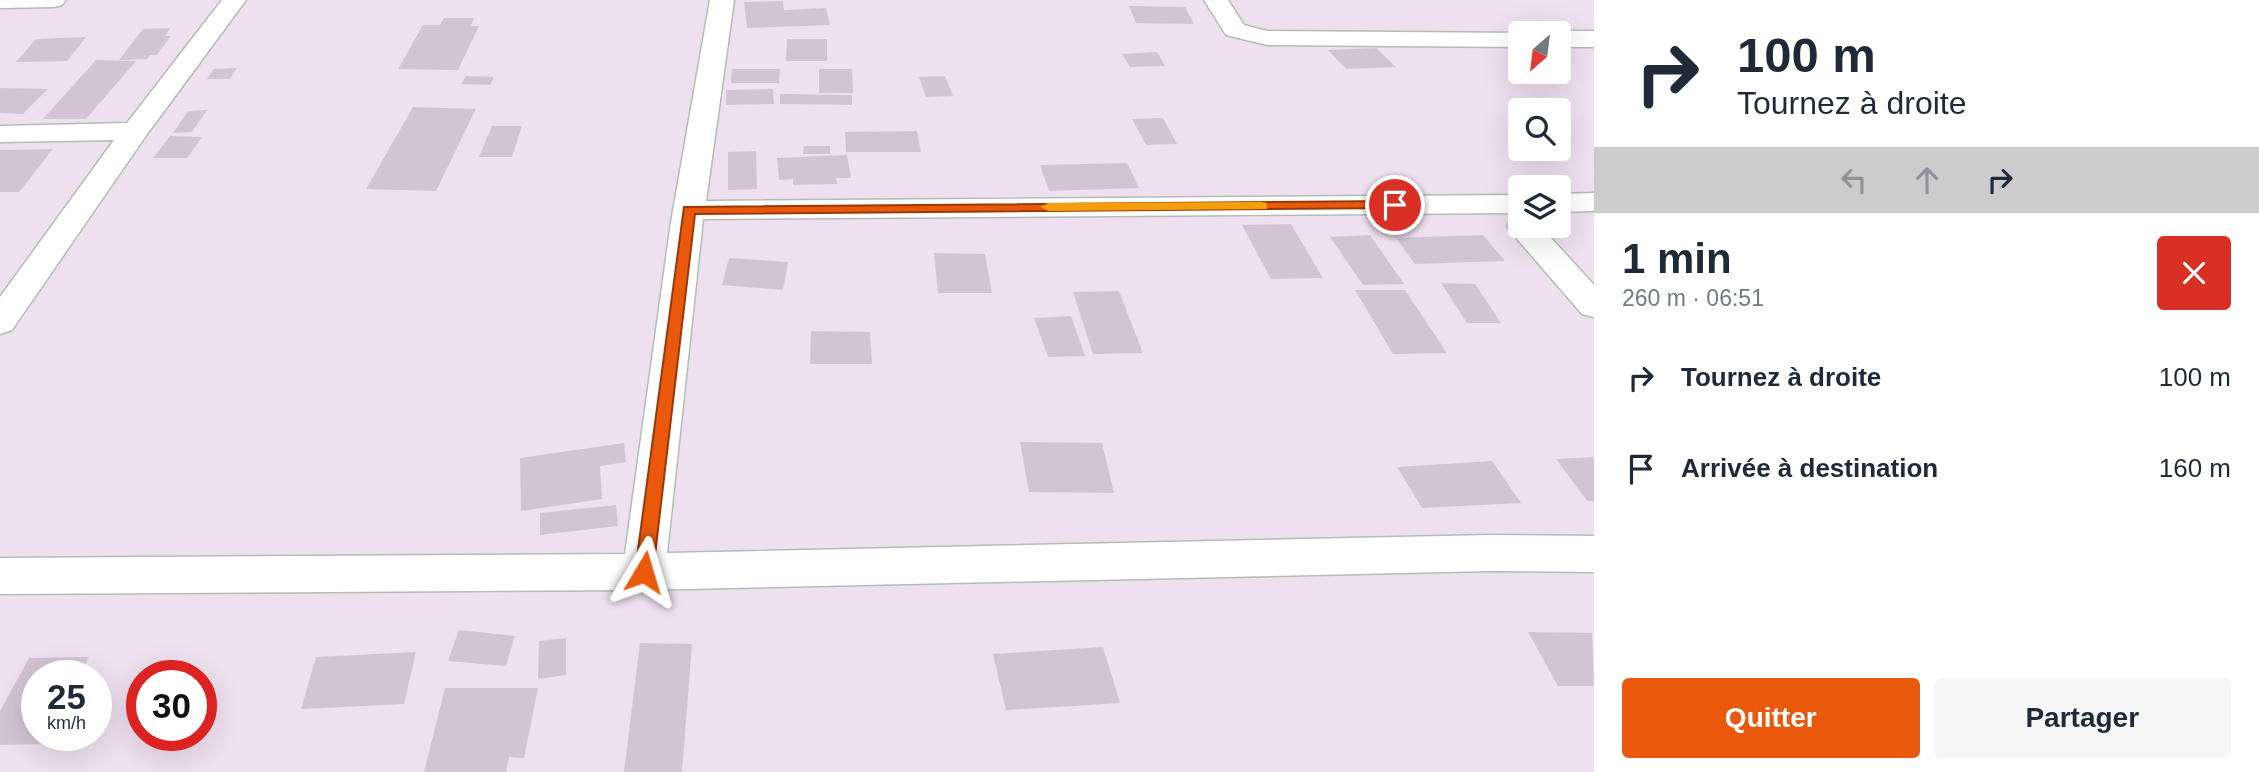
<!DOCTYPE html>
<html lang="fr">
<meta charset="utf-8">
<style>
:root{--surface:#fff;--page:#f6f6f7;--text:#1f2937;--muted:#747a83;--accent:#ea580c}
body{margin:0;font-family:Helvetica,sans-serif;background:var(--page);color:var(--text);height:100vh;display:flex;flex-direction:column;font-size:26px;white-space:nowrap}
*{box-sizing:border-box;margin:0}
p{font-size:23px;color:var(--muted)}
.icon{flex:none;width:38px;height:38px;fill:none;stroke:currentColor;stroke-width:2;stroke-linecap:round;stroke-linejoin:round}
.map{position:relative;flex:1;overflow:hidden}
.panel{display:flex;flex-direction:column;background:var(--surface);width:665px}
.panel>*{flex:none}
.top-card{background:#fff;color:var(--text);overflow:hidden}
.needle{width:46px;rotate:208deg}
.fabs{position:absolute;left:1508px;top:21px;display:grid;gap:14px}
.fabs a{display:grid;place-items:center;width:63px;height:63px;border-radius:7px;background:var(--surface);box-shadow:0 7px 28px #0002;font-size:35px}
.speed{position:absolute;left:21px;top:660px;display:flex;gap:14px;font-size:35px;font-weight:700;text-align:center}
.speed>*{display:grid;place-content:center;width:91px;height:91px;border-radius:50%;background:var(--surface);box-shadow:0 7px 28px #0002;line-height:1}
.speed small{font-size:18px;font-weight:400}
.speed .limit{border:10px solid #d22;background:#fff;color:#111}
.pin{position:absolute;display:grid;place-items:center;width:60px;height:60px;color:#fff;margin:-30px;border:4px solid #fff;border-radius:50%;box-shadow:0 2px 7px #0007}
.me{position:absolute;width:77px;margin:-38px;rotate:7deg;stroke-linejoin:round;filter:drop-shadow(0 0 5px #0008)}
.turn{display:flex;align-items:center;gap:24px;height:147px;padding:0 28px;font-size:32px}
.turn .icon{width:91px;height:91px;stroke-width:2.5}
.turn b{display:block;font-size:49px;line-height:60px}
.lanes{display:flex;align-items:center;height:66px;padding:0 28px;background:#0003;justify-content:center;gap:35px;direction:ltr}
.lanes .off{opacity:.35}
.round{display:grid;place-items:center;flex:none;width:74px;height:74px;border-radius:7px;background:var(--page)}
.headline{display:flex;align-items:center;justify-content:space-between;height:119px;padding:0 28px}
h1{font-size:42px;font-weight:600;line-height:52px}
.cta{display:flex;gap:14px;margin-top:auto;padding:14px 28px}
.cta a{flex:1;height:80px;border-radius:7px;background:var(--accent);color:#fff;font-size:28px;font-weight:600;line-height:80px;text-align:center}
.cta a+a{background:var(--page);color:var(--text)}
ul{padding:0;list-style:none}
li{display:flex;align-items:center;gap:21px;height:91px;padding:0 28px}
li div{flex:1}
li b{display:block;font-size:26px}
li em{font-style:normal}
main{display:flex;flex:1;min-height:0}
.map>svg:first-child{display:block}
</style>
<main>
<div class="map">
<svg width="1594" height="772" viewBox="0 0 1594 772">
<rect width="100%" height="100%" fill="#efe0ef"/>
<path fill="#d2c4d2" d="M 783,1 L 784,10 L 826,8 L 830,25 L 747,28 L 744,2 Z
M 1129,6 L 1185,7 L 1194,24 L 1136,23 Z
M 444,18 L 474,18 L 471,26 L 479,26 L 458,70 L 398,69 L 423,25 L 440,25 Z
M 170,28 L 165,36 L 171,36 L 157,55 L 150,55 L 147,59 L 119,60 L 143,29 Z
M 86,37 L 67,61 L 16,62 L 36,39 Z
M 787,39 L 827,39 L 827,61 L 786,61 Z
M 1376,48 L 1396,67 L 1346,69 L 1328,50 Z
M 1157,52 L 1165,66 L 1130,67 L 1122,54 Z
M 96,60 L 136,61 L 86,119 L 43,119 Z
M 237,68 L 230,79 L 207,79 L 214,69 Z
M 732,69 L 780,69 L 779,83 L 731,83 Z
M 819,69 L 852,69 L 853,93 L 819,93 Z
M 466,76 L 494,77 L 490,85 L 461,84 Z
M 945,76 L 953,96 L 926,97 L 919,77 Z
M 0,88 L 48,89 L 23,114 L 0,113 Z
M 773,89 L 774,104 L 726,105 L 726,90 Z
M 780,94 L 852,95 L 852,105 L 780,104 Z
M 413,107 L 476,109 L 436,191 L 366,189 Z
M 207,110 L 192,132 L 173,133 L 188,111 Z
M 1163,118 L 1177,144 L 1146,145 L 1132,119 Z
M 492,126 L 522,126 L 512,157 L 479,157 Z
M 917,131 L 921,152 L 846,152 L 845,132 Z
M 170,136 L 202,137 L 187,158 L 153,158 Z
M 804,146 L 830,146 L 830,154 L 803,154 Z
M 53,149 L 19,192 L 0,192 L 0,150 Z
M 756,151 L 757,189 L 728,190 L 728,152 Z
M 847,155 L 851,178 L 836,178 L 837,184 L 793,185 L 793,179 L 779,180 L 777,158 Z
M 1127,163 L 1139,188 L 1049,191 L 1040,165 Z
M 1291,224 L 1323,278 L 1271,279 L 1242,225 Z
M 1370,235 L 1404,284 L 1363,285 L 1330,237 Z
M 1483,235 L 1505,261 L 1415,264 L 1396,238 Z
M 934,253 L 985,254 L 992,293 L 938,293 Z
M 729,258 L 788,262 L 783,290 L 722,285 Z
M 1441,283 L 1475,284 L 1501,323 L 1467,323 Z
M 1355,290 L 1405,290 L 1447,353 L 1393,354 Z
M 1119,291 L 1143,353 L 1093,354 L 1073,292 Z
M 1071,316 L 1085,356 L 1048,357 L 1034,318 Z
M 811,331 L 870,332 L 872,364 L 810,364 Z
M 1020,442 L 1102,443 L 1114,493 L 1029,492 Z
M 624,443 L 626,462 L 600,466 L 602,499 L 521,511 L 520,458 Z
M 1594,457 L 1594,501 L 1587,501 L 1556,459 Z
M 1492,461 L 1521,503 L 1422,508 L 1397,467 Z
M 616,505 L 618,526 L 540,535 L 540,513 Z
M 459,630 L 515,636 L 506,666 L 448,661 Z
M 1528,632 L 1592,633 L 1594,686 L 1558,686 Z
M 566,638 L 566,675 L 538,679 L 539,641 Z
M 640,643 L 692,644 L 682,772 L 624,772 Z
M 1103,647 L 1120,703 L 1006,710 L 993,654 Z
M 416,652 L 404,704 L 301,709 L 316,657 Z
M 89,657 L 79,676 L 37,676 L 37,735 L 50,735 L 46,744 L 0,745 L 0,711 L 29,658 Z
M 445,688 L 538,688 L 524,758 L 509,757 L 506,772 L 424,772 Z"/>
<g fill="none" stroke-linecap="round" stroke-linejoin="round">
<defs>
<path id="minor" d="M 0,0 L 66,0 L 62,5 L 54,7 L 0,8 Z
M 222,0 L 246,0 L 145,137 L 12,330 L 0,334 L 0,297 L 114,140 L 0,142 L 0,126 L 127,123 Z
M 710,0 L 734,0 L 706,201 L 1521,195 L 1521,213 L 703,219 L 667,553 L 1490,535 L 1594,536 L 1594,572 L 1490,571 L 644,590 L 0,594 L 0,558 L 625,554 L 671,222 Z
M 1204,0 L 1228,0 L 1244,25 L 1267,31 L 1528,33 L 1521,33 L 1521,47 L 1267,45 L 1226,35 Z
M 1559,31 L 1594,31 L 1594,47 L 1559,47 L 1559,33 L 1552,33 Z
M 1594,193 L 1594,211 L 1559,212 L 1559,194 Z
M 1521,217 L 1521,226 L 1540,226 L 1594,285 L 1594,317 L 1582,314 L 1512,233 L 1507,226 L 1512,219 Z"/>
</defs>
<use href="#minor" stroke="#b0beb3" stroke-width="3"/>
<use href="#minor" fill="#fff" fill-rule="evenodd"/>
</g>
<path fill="#ea580c" stroke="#983908" stroke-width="2" d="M 1395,201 L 1399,202 L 1399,208 L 695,214 L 653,572 L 651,578 L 644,580 L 637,578 L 635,572 L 684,207 Z"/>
<path fill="#f59e0b" d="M 1262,202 L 1267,203 L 1267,209 L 1048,211 L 1041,207 L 1048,203 Z"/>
</svg>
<div class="fabs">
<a><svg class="needle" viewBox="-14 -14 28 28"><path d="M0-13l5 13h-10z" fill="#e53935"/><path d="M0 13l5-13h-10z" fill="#747a83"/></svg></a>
<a><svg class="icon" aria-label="search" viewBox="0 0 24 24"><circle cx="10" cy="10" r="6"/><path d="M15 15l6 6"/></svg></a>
<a><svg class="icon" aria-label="layers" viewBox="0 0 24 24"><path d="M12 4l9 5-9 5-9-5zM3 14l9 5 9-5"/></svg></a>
</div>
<div class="speed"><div>25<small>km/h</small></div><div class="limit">30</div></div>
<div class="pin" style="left:1395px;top:205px;background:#d93025"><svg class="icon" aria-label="arrive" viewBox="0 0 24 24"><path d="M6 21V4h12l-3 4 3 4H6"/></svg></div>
<svg class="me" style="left:644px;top:572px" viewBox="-20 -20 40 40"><path d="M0-17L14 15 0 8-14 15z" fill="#ea580c" stroke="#fff" stroke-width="4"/></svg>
</div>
<section class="panel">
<div class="top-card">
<div class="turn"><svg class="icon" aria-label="right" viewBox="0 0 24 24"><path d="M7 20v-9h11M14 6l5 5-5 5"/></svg><div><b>100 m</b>Tournez à droite</div></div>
<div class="lanes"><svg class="icon off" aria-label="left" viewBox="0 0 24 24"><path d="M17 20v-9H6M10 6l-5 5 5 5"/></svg><svg class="icon off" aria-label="ahead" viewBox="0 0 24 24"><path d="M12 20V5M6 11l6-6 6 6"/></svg><svg class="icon" aria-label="right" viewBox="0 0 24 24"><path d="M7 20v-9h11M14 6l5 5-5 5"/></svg></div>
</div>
<div class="headline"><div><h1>1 min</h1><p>260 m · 06:51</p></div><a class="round" style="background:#d93025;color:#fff"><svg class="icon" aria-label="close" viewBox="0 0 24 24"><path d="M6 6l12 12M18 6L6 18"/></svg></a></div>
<ul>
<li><svg class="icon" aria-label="right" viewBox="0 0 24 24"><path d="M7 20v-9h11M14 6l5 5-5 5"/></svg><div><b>Tournez à droite</b></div><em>100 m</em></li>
<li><svg class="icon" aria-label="arrive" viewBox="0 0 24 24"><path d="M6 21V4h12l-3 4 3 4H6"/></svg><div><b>Arrivée à destination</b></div><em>160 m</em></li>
</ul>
<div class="cta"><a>Quitter</a><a>Partager</a></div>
</section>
</main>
